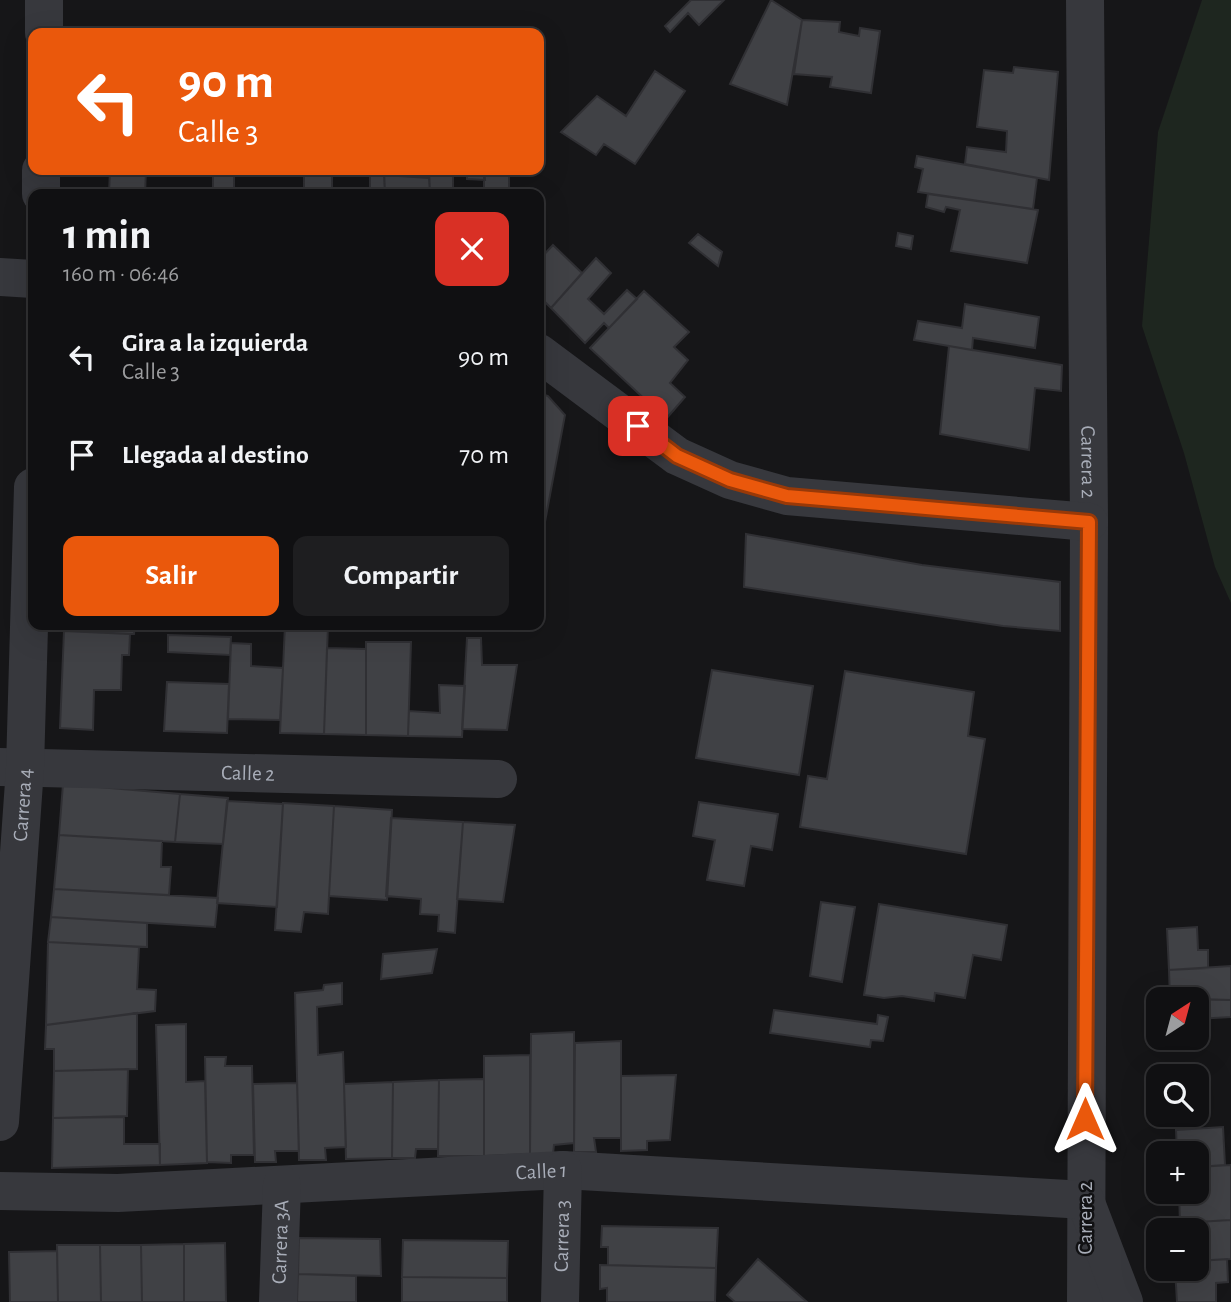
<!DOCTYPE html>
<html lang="es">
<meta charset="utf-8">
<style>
:root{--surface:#101012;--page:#1e1e20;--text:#f1f3f6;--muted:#9c9d9f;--line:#303032;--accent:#ea580c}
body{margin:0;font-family:"Alegreya Sans",sans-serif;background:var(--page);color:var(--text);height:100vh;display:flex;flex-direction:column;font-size:26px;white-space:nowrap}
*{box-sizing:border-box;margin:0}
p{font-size:23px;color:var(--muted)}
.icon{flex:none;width:38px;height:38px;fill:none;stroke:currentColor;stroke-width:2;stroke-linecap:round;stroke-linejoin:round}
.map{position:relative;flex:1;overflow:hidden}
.panel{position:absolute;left:28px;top:189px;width:516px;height:441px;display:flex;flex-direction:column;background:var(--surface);border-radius:14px;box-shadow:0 7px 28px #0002,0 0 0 2px var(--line)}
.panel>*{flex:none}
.banner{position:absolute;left:28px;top:28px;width:516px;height:147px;border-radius:14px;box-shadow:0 7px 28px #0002,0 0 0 2px var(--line);background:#ea580c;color:#fff;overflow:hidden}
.needle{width:46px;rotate:36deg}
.buttons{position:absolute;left:1146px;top:987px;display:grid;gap:14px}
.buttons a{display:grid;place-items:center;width:63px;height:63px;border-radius:14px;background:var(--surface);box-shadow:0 7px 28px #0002,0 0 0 2px var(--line);font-size:35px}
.pin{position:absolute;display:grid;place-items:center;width:60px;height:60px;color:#fff;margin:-30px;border-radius:14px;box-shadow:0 4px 10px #0006}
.me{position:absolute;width:77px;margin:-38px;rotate:0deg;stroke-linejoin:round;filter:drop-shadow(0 0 5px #0008)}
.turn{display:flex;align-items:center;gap:24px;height:147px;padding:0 35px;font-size:32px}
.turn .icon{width:91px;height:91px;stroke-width:2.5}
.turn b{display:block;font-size:49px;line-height:60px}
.round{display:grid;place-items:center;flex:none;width:74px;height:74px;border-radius:14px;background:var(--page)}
.head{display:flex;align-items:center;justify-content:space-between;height:119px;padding:0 35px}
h1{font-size:42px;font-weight:600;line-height:52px}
.cta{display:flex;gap:14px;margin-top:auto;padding:14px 35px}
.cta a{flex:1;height:80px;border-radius:14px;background:var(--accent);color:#fff;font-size:28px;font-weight:600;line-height:80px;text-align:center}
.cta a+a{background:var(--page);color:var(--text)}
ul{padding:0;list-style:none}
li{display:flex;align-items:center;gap:21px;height:98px;padding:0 35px}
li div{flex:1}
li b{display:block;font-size:26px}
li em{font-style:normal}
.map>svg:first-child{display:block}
</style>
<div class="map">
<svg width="1231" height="1302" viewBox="0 0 1231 1302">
<rect width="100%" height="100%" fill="#161618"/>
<path fill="#1e261f" d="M 1202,0 L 1231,0 L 1231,603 L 1215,567 L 1184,453 L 1142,326 L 1158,132 Z"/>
<path fill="#404145" stroke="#303034" stroke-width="2" d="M 691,0 L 724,0 L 699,25 L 688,13 L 670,32 L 665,26 Z
M 771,0 L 802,20 L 787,105 L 730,84 Z
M 802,20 L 840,22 L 839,32 L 859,36 L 860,28 L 880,31 L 871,93 L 830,87 L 832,77 L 794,74 Z
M 1014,67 L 1058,72 L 1049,180 L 965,164 L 967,147 L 1006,152 L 1007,131 L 977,127 L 984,70 L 1013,73 Z
M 655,71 L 685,91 L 635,164 L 604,144 L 596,155 L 561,132 L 597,96 L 626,116 Z
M 917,156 L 1037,178 L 1033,209 L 918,192 L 923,169 L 915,167 Z
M 110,170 L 146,170 L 145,194 L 109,194 Z
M 213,170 L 234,170 L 234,194 L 213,194 Z
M 304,170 L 332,170 L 332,194 L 286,194 L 286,189 L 304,191 Z
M 370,170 L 384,170 L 385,194 L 370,194 Z
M 429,170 L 453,170 L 453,194 L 430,194 Z
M 467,170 L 484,170 L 485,180 L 467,179 Z
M 484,170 L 509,170 L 509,194 L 484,194 Z
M 384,175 L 429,178 L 430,194 L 385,194 Z
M 928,194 L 1038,210 L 1027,263 L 951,251 L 960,210 L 946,207 L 944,212 L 926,207 Z
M 898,233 L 913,236 L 911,249 L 896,246 Z
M 698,234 L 722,252 L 718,266 L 689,243 Z
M 553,245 L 582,273 L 551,308 L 539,296 L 539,260 Z
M 596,258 L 611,273 L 588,299 L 604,314 L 627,290 L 637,299 L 609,328 L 604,323 L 585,343 L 551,308 Z
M 644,291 L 689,332 L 674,347 L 688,360 L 670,383 L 685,397 L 666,419 L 590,348 Z
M 965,304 L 1039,317 L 1035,348 L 973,338 L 972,350 L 914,340 L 918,321 L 962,328 Z
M 949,346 L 1062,365 L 1061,391 L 1035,388 L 1029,450 L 940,434 Z
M 539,393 L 548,396 L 565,415 L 541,543 Z
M 746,534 L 922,565 L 1060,582 L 1060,631 L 1003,626 L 744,587 Z
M 64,625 L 135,625 L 134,634 L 64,631 Z
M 285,625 L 328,625 L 324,734 L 280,733 Z
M 64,631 L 130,634 L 129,655 L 122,655 L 121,690 L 94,690 L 93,730 L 60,728 Z
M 168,635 L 231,637 L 230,655 L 168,652 Z
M 467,638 L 481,638 L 482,665 L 517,665 L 507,730 L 462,729 Z
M 366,642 L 411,642 L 408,736 L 366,735 Z
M 231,643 L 251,644 L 251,666 L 283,668 L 280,720 L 228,719 Z
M 327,648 L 366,649 L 366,735 L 324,734 Z
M 712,670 L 813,686 L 799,775 L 696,758 Z
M 845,671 L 974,692 L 968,736 L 985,739 L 966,854 L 800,827 L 808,776 L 827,779 Z
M 167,682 L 229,684 L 227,733 L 164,731 Z
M 439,685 L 465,686 L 462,737 L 408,736 L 409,711 L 440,713 Z
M 63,784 L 180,794 L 175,842 L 59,835 Z
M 180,794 L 228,798 L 223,844 L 175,842 Z
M 227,801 L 283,804 L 277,907 L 217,903 Z
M 699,802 L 778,814 L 772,850 L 751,846 L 744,886 L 707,880 L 715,840 L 693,836 Z
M 283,803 L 334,806 L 328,914 L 304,912 L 301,932 L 275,930 Z
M 334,806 L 392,810 L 387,900 L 329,896 Z
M 391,818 L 463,822 L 455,933 L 438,931 L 439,915 L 420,914 L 421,899 L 386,896 Z
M 463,822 L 515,825 L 503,902 L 457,899 Z
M 59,835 L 162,841 L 161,867 L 171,867 L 169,895 L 54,889 Z
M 54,889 L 218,898 L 215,927 L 51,917 Z
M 821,902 L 855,907 L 842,982 L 810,976 Z
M 879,904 L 1007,925 L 1001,960 L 973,955 L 965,998 L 935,993 L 934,1001 L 902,996 L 884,998 L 864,995 Z
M 51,917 L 147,923 L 147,947 L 48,942 Z
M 1197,927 L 1198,950 L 1208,950 L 1208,968 L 1169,970 L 1167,929 Z
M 48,942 L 139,947 L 137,989 L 156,990 L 155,1011 L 46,1025 Z
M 437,949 L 432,973 L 381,979 L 383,954 Z
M 1231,966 L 1231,1000 L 1170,999 L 1169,970 Z
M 342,983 L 342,1004 L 317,1007 L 318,1055 L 343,1052 L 346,1147 L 325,1148 L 326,1160 L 299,1160 L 295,993 L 323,990 L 324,985 Z
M 1197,999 L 1231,1000 L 1231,1017 L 1197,1019 Z
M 774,1010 L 877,1024 L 878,1015 L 888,1017 L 883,1041 L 871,1040 L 870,1047 L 770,1033 Z
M 137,1013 L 137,1069 L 54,1071 L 54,1049 L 45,1049 L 46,1025 Z
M 186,1024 L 186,1082 L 205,1081 L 207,1163 L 160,1165 L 156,1025 Z
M 574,1032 L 574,1143 L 554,1145 L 553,1154 L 530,1154 L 531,1034 Z
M 621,1041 L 621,1138 L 594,1138 L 596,1152 L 574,1152 L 575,1043 Z
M 530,1055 L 530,1154 L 484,1156 L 484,1056 Z
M 205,1057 L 226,1057 L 225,1066 L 252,1066 L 254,1155 L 231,1155 L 231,1163 L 207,1162 Z
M 1193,1066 L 1194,1076 L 1174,1076 L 1173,1067 Z
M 128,1069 L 127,1116 L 53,1118 L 54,1071 Z
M 676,1075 L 670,1140 L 647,1141 L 647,1150 L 621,1151 L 621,1076 Z
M 484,1079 L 484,1156 L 438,1156 L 439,1080 Z
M 439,1080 L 438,1149 L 416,1149 L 415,1158 L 392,1158 L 393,1082 Z
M 393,1082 L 392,1158 L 346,1159 L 344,1084 Z
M 297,1083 L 299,1151 L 275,1151 L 276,1162 L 255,1162 L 253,1084 Z
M 124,1117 L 124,1144 L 160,1144 L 160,1165 L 52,1168 L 53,1118 Z
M 1223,1127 L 1225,1165 L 1197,1167 L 1197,1153 L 1177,1153 L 1176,1130 Z
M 1231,1165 L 1231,1220 L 1180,1223 L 1179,1192 L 1197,1192 L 1197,1167 Z
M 1231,1220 L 1231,1259 L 1197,1261 L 1197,1230 L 1164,1230 L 1163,1224 Z
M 602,1226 L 718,1228 L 716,1268 L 608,1265 L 608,1247 L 601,1247 Z
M 299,1238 L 380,1239 L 381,1276 L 298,1274 Z
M 403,1240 L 508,1241 L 507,1278 L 402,1277 Z
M 225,1243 L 226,1302 L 184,1302 L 184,1244 Z
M 184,1244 L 184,1302 L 142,1302 L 141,1245 Z
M 57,1245 L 100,1245 L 101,1302 L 58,1302 Z
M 100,1245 L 141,1245 L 142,1302 L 101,1302 Z
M 57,1251 L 58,1302 L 10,1302 L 9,1252 Z
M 758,1259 L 807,1302 L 735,1302 L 727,1295 Z
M 1227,1259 L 1228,1282 L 1216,1283 L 1216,1302 L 1177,1302 L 1175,1269 L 1197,1269 L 1197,1261 Z
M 600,1265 L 716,1268 L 715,1302 L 607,1302 L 607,1288 L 600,1289 Z
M 298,1274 L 356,1276 L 356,1302 L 297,1302 Z
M 402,1277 L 507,1278 L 507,1302 L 402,1302 Z"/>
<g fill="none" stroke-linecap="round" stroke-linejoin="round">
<g stroke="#37383d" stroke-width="38">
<path id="s1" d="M 1085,0 L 1089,522 L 1086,1302"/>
<path d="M 44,33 L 44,0"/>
<path d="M 41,194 L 41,170"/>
<path d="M 0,277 L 33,279"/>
<path d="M 539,353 L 677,456 L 730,480 L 787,496 L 1089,522"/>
<path id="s2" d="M 0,767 L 498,779"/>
<path id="s3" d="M 0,1122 L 25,768 L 33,487"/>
<path id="s4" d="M 0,1191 L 118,1193 L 563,1170 L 1085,1200 L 1124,1302"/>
<path id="s5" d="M 278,1302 L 282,1185"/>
<path id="s6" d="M 560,1302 L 563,1170"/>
</g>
</g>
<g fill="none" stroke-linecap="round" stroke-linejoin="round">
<defs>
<path id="route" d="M 638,426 L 677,456 L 730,480 L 787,496 L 1089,522 L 1085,1119"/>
</defs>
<use href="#route" stroke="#983908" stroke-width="18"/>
<use href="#route" stroke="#ea580c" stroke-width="12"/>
</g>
<g text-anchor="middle" stroke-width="5" stroke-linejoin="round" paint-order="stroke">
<g font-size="21" fill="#a8adb8" stroke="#111113">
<text dy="7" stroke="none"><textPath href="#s1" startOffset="462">Carrera 2</textPath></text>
<text dy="7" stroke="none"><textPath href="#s2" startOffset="248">Calle 2</textPath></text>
<text dy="7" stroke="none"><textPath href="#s3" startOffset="318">Carrera 4</textPath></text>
<text dy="7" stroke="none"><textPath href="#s4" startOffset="542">Calle 1</textPath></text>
<text transform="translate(1085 1218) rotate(-90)" y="7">Carrera 2</text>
<text dy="7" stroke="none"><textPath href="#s6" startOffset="66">Carrera 3</textPath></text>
<text dy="7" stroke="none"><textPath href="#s5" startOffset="60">Carrera 3A</textPath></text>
</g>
</g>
</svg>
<div class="buttons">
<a><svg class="needle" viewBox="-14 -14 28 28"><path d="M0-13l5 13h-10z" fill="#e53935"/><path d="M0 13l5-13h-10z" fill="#9c9d9f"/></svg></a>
<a><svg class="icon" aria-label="search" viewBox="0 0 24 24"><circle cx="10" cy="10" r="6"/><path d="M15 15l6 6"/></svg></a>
<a>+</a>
<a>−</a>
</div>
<div class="pin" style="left:638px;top:426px;background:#d93025"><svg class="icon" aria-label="arrive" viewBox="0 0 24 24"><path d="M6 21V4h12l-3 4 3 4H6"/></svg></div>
<svg class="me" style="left:1085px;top:1119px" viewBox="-20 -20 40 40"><path d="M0-17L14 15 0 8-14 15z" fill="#ea580c" stroke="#fff" stroke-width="4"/></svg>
<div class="banner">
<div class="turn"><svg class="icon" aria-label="left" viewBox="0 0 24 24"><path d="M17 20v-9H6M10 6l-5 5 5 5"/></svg><div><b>90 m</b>Calle 3</div></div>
</div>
<section class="panel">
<div class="head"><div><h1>1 min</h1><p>160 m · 06:46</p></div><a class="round" style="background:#d93025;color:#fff"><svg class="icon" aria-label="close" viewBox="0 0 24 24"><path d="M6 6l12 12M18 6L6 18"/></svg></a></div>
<ul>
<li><svg class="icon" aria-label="left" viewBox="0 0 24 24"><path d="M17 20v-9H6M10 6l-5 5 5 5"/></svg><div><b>Gira a la izquierda</b><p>Calle 3</p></div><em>90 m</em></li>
<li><svg class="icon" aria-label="arrive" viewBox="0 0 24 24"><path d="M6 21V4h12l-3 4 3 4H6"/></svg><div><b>Llegada al destino</b></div><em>70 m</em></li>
</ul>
<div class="cta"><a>Salir</a><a>Compartir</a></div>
</section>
</div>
